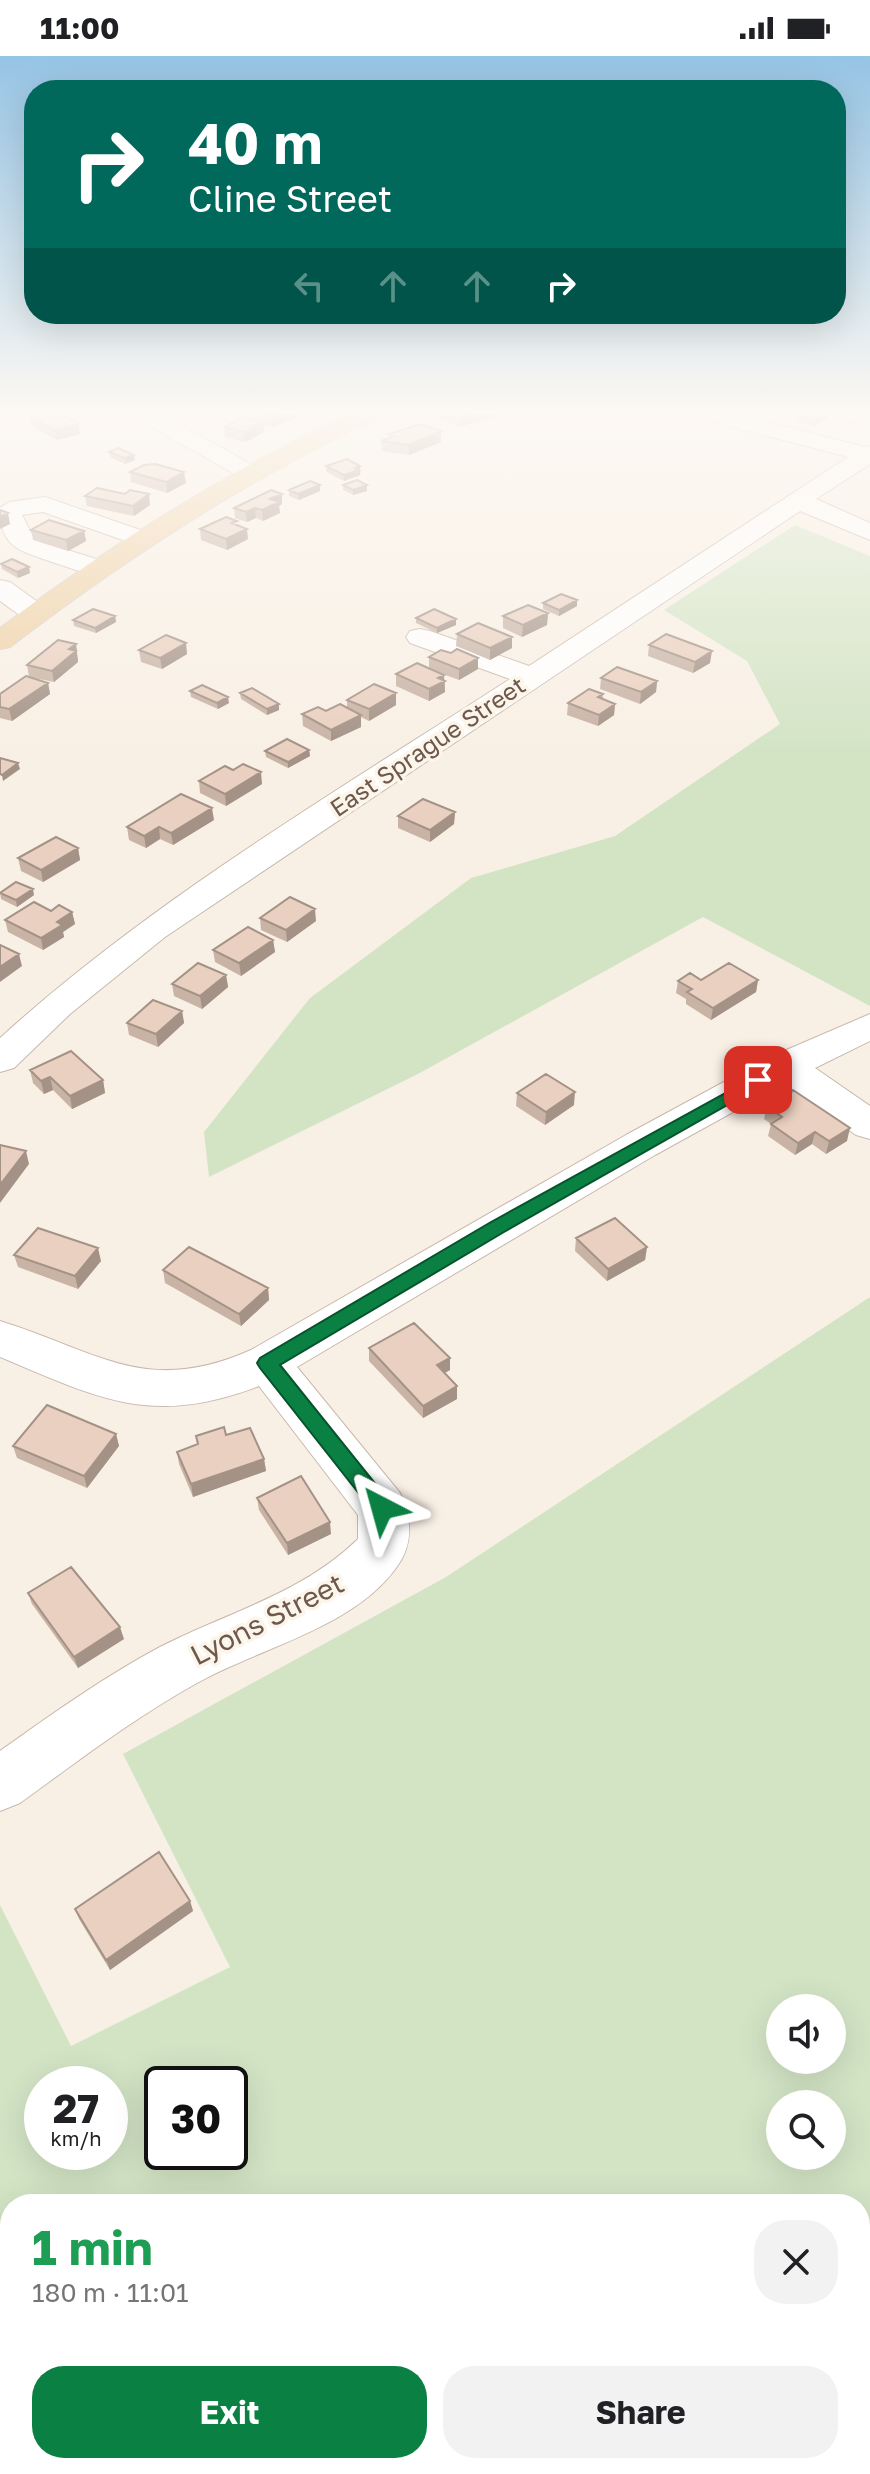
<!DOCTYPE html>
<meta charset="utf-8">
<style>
:root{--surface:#fff;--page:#f2f2f2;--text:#202124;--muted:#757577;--accent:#0b8043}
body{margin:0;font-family:"Golos Text",sans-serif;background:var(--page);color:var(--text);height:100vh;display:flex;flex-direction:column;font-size:30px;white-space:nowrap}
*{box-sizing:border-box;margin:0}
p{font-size:26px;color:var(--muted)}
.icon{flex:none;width:44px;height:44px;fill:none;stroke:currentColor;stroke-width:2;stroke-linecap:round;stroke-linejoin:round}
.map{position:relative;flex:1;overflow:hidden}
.drawer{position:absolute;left:0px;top:2138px;width:870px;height:280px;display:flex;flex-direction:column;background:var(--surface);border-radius:32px 32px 0 0;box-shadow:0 8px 32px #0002}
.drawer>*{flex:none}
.hud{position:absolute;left:24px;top:24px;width:822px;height:244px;border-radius:32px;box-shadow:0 8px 32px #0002;background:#00695c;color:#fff;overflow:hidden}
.tools{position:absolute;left:766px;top:1938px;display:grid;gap:16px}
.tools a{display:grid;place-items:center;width:80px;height:80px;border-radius:50%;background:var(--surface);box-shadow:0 8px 32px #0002;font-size:40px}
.speed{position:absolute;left:24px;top:2010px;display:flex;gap:16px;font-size:40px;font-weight:700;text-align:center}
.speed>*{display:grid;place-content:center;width:104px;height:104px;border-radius:50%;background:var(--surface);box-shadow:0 8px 32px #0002;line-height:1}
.speed small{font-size:20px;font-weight:400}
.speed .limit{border:4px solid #111;border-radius:12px;background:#fff;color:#111}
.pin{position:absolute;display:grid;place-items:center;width:68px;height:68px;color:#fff;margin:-34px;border-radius:16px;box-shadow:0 4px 12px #0006}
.me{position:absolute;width:88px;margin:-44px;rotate:321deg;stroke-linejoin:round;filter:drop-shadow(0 0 6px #0008)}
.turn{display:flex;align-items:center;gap:28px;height:168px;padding:0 32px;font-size:36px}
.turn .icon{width:104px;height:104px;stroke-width:2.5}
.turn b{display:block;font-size:56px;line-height:68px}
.lanes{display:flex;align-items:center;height:76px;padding:0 32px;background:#0003;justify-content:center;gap:40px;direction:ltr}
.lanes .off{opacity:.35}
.round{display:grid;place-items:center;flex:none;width:84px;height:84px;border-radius:32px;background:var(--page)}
.headline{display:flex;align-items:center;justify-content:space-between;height:136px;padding:0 32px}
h1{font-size:48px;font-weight:700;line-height:60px;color:#1e9e55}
.action{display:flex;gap:16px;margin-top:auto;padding:16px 32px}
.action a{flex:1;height:92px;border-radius:32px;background:var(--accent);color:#fff;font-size:32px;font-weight:700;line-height:92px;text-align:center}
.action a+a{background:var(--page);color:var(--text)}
.status{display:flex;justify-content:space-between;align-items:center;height:56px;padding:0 40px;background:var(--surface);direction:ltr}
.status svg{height:22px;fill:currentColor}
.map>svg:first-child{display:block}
</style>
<div class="status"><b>11:00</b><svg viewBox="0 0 49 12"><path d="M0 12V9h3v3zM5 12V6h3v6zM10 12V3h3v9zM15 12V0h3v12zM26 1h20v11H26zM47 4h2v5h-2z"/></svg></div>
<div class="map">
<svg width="870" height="2418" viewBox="0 0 870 2418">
<rect width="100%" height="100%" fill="#f9f0e5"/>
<path fill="#d3e4c5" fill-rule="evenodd" d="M 795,469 L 870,500 L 870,950 L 703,861 L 418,1018 L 209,1121 L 204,1076 L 310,942 L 471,822 L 615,780 L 780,668 L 747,605 L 664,554 Z
M 870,1241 L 870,2418 L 0,2418 L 0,1849 L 71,1990 L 230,1911 L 123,1698 L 446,1521 ZM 780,1952 L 832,1952 L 832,2004 L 780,2004 ZM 42,2028 L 110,2028 L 110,2096 L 42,2096 ZM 162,2028 L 230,2028 L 230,2096 L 162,2096 ZM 780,2048 L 832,2048 L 832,2100 L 780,2100 ZM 10,2148 L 860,2148 L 860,2408 L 10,2408 Z"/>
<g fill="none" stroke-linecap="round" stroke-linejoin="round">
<defs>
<path id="minor" d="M 134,358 L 161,358 L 258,412 L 262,417 L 258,422 L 242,422 L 137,363 Z
M 699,358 L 736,358 L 865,391 L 870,390 L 870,408 L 816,443 L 870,467 L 870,484 L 800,455 L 165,881 L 70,958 L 14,1012 L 0,1016 L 0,982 C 154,842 336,736 510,623 L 410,587 L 406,581 L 410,575 L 420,573 L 430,575 L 529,610 L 848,401 L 702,363 Z
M 839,358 L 870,358 L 870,369 L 842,363 Z
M 45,441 L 149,477 L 153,482 L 149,487 L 140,490 L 43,456 L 22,459 L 35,484 L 106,506 L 110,512 L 106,518 L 97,520 C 81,516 65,510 49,505 C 17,494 0,490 0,452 L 9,446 Z
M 0,524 L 10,526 L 46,552 L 50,558 L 46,564 C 27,569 15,555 0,545 Z
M 870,958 L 870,985 L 815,1012 L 870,1050 L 870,1083 L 856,1079 L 784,1028 L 655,1099 L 297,1311 L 400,1437 C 412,1463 414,1488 396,1512 C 353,1572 259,1592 197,1627 C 134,1662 78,1705 20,1747 L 0,1755 L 0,1695 C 52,1658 104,1621 160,1591 C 228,1556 302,1538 358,1483 L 358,1459 L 259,1330 C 151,1371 100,1343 0,1301 L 0,1265 C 97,1295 146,1341 251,1294 L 626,1079 L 770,1001 Z"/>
<path id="major" d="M 350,358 L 379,358 L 376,363 C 244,425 125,503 10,591 L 0,593 L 0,572 C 110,489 225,416 350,358 Z"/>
</defs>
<use href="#minor" stroke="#c8b8ad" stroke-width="2"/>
<use href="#major" stroke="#d6d0cd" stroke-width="2"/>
<use href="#minor" fill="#fff" fill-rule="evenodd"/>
<use href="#major" fill="#efd1a5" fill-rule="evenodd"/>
</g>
<path fill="#c9b3a5" d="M 255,358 L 301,358 L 302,360 L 272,371 L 263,368 L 264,376 L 245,386 L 225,381 L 224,371 L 255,364 Z
M 437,358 L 497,358 L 497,360 L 459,371 L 437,361 Z
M 29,359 L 78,368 L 80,378 L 57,384 L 31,369 Z
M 797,359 L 827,362 L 814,370 L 796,365 Z
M 441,375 L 441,386 L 409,399 L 382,395 L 381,385 L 389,382 L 389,378 Z
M 109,396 L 135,404 L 125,408 L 110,401 Z
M 326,410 L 361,415 L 360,419 L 344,425 L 326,416 Z
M 130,416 L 186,427 L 167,437 L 131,426 Z
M 320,429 L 320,435 L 299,444 L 289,440 L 289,434 Z
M 343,429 L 367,435 L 353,439 L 343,434 Z
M 85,440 L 150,449 L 134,460 L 87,450 Z
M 282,448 L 279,450 L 280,457 L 263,465 L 256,462 L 247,466 L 235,462 L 234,452 Z
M 237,469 L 248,483 L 227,494 L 201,484 L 200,473 Z
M 31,474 L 84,475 L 86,485 L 68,495 L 33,484 Z
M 1,508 L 30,517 L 18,522 L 2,513 Z
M 577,544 L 577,550 L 559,560 L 543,553 L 543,547 Z
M 548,557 L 547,569 L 522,581 L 503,572 L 503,560 Z
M 115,560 L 116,566 L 96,577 L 74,570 L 73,564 Z
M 416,562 L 456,569 L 437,577 L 416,567 Z
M 457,578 L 512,592 L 490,604 L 456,590 Z
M 76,588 L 78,606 L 54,626 L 29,621 L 27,609 Z
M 649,589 L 710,607 L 693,617 L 648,600 Z
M 139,594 L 187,598 L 162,613 L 141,606 Z
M 451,597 L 478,602 L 478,613 L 459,624 L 429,613 L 429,601 Z
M 396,618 L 444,624 L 445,625 L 445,636 L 429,645 L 396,630 Z
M 601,622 L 657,625 L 656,636 L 640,648 L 600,633 Z
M 48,627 L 50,638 L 12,665 L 0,662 L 0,638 Z
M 190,635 L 229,647 L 218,653 L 191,641 Z
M 240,637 L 279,648 L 279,654 L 267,659 L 241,643 Z
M 396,637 L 396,649 L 369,665 L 361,661 L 361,671 L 331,685 L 303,670 L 302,658 L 347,652 L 347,644 Z
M 603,638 L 603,643 L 615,648 L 614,659 L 598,670 L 567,659 L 568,647 Z
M 309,694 L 310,700 L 288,712 L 266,701 L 265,695 Z
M 199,725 L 262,728 L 226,750 L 200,737 Z
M 455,756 L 454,768 L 430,786 L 398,772 L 398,760 Z
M 214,764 L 173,789 L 160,783 L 146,792 L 129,784 L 127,771 Z
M 78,792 L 80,804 L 43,826 L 21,815 L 18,802 Z
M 0,836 L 34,839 L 17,851 L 1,843 Z
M 51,855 L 72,856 L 75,868 L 63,876 L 64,881 L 43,894 L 8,876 L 5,864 Z
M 260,862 L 316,865 L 287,886 L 261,874 Z
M 273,884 L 275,896 L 241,920 L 215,906 L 213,894 Z
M 226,919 L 228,931 L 202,953 L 174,940 L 172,928 Z
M 701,924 L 758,924 L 756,936 L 711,964 L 686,948 L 686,943 L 676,937 L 678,925 Z
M 182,955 L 184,967 L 158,991 L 129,979 L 127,967 Z
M 30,1014 L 103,1024 L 105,1037 L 72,1053 L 53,1034 L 44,1038 L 33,1027 Z
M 517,1037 L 574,1049 L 545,1069 L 516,1050 Z
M 767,1050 L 847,1085 L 826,1098 L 812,1088 L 795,1099 L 768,1080 L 771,1068 L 764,1063 Z
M 576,1182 L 647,1191 L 645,1204 L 607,1225 L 575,1195 Z
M 14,1199 L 101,1205 L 78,1233 L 18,1211 Z
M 163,1214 L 268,1232 L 269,1244 L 241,1270 L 165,1227 Z
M 369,1292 L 450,1314 L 445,1317 L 457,1343 L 423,1362 L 369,1305 Z
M 116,1378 L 119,1390 L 87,1432 L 17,1402 L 13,1390 Z
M 226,1379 L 264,1403 L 266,1415 L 193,1441 L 179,1408 L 177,1396 Z
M 257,1442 L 331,1478 L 288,1499 L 259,1454 Z
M 28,1537 L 124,1583 L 78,1612 L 32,1548 Z
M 190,1845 L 193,1855 L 110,1914 L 79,1863 L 75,1853 Z"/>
<path fill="#a49286" d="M 280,358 L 301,358 L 302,360 L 272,371 L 271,361 Z
M 471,358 L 497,358 L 497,360 L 459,371 L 460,361 Z
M 827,358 L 827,362 L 814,370 L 815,364 Z
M 263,366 L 264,376 L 245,386 L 244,376 Z
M 78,368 L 80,378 L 57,384 L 55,374 Z
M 441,375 L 441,386 L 409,399 L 409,389 Z
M 134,399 L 135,404 L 125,408 L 125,402 Z
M 360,410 L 360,419 L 344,425 L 344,419 L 355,412 Z
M 184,416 L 186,427 L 167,437 L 166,426 Z
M 320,429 L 320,435 L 299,444 L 298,438 Z
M 367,429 L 367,435 L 353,439 L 353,434 Z
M 149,438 L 150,449 L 134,460 L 133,450 Z
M 282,438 L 282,448 L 279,450 L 280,457 L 263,465 L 262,454 L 270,443 Z
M 255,452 L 256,462 L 247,466 L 246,456 Z
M 8,457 L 10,468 L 0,473 L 0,461 Z
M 247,473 L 248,483 L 227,494 L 226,483 Z
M 84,475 L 86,485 L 68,495 L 66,484 Z
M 29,511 L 30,517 L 18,522 L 17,516 Z
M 577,544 L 577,550 L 559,560 L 559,554 Z
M 548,557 L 547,569 L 522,581 L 523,569 Z
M 115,560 L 116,566 L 96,577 L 95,572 Z
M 456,563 L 456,569 L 437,577 L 437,572 Z
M 512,581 L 512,592 L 490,604 L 490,592 Z
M 186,587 L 187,598 L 162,613 L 160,602 Z
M 76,588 L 78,606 L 54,626 L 52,615 L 69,593 Z
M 712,595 L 710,607 L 693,617 L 695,606 Z
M 478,602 L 478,613 L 459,624 L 459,613 Z
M 444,619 L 445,636 L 429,645 L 429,633 L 438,622 Z
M 657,625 L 656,636 L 640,648 L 641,636 Z
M 48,627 L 50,638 L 12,665 L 9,653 Z
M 396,637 L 396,649 L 369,665 L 369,653 Z
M 228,641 L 229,647 L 218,653 L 217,647 Z
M 279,648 L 279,654 L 267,659 L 267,653 Z
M 615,648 L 614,659 L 598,670 L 599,659 Z
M 361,659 L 361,671 L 331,685 L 331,674 Z
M 309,694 L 310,700 L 288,712 L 288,706 Z
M 18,707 L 20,713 L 3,725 L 2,719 Z
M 261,716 L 262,728 L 226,750 L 225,738 Z
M 212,752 L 214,764 L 173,789 L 171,777 Z
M 455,756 L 454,768 L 430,786 L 430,774 Z
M 159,771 L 160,783 L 146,792 L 144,780 Z
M 78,792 L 80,804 L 43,826 L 41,814 Z
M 33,833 L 34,839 L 17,851 L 16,844 Z
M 315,853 L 316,865 L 287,886 L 286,874 Z
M 72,856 L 75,868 L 63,876 L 64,881 L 43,894 L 41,882 L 57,866 Z
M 273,884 L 275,896 L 241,920 L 239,907 Z
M 19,898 L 22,910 L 0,926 L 0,911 Z
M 226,919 L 228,931 L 202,953 L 200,940 Z
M 758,924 L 756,936 L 711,964 L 713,952 Z
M 182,955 L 184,967 L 158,991 L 156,978 Z
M 50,1021 L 53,1034 L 44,1038 L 41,1025 Z
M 103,1024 L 105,1037 L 72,1053 L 70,1040 Z
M 575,1036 L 574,1049 L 545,1069 L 546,1056 Z
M 850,1072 L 847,1085 L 826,1098 L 829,1085 Z
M 815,1076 L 812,1088 L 795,1099 L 798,1087 Z
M 26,1095 L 29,1108 L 0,1147 L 0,1129 Z
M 647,1191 L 645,1204 L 607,1225 L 608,1213 Z
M 98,1192 L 101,1205 L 78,1233 L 75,1220 Z
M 268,1232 L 269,1244 L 241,1270 L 239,1258 Z
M 450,1302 L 450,1314 L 437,1321 L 437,1309 Z
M 457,1330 L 457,1343 L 423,1362 L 423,1350 Z
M 116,1378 L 119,1390 L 87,1432 L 84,1420 Z
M 264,1403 L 266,1415 L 193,1441 L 191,1428 Z
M 330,1466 L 331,1478 L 288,1499 L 287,1487 Z
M 120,1571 L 124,1583 L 78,1612 L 74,1601 Z
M 190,1845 L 193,1855 L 110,1914 L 106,1904 Z"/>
<path fill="#ead0c0" stroke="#a49286" stroke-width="2" d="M 34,358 L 61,358 L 78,368 L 55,374 L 29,359 Z
M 263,358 L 280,358 L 271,361 Z
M 452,358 L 471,358 L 460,361 Z
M 800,358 L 827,358 L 815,364 L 797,359 Z
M 243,361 L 263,366 L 244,376 L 224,371 Z
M 421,368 L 441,375 L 409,389 L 381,385 L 395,380 L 389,378 Z
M 118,392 L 134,399 L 125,402 L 109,396 Z
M 347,403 L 360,410 L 355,412 L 359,414 L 344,419 L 326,410 Z
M 155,408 L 184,416 L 166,426 L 130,416 L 144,409 Z
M 357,424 L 367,429 L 353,434 L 343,429 Z
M 310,425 L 320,429 L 298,438 L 289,434 Z
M 97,432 L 125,438 L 130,434 L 149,438 L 133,450 L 85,440 Z
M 271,434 L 282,438 L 270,443 L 279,446 L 262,454 L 255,452 L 246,456 L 234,452 Z
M 0,454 L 8,457 L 0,461 Z
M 226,461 L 237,465 L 232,467 L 247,473 L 226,483 L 200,473 Z
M 49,464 L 84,475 L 66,484 L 31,474 Z
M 12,503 L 29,511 L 17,516 L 1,508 Z
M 561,538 L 577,544 L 559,554 L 543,547 Z
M 528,549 L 548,557 L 523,569 L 503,560 Z
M 93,553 L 115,560 L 95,572 L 73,564 Z
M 434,553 L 456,563 L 437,572 L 416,562 Z
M 478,567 L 512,581 L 490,592 L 457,578 Z
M 666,578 L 712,595 L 695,606 L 649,589 Z
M 166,579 L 186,587 L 160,602 L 139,594 Z
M 58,584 L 76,588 L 69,593 L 76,595 L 52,615 L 27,609 Z
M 457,593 L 478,602 L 459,613 L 429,601 L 441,594 L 451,597 Z
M 417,607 L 444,619 L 438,622 L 445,625 L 429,633 L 396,618 Z
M 617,611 L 657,625 L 641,636 L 601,622 Z
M 26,620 L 48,627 L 9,653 L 0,651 L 0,638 Z
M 374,628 L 396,637 L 369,653 L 347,644 Z
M 202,629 L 228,641 L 217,647 L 190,635 Z
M 252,632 L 279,648 L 267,653 L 240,637 Z
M 589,633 L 603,638 L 598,641 L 615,648 L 599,659 L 568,647 Z
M 340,648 L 361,659 L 331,674 L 302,658 L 318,651 L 326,655 Z
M 287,683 L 309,694 L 288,706 L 265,695 Z
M 0,702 L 18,707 L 2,719 L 0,718 Z
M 243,708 L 261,716 L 225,738 L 199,725 L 225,710 L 233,714 Z
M 181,738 L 212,752 L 171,777 L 159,771 L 144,780 L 127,771 Z
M 423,743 L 455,756 L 430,774 L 398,760 Z
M 56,781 L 78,792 L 41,814 L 18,802 Z
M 16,826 L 33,833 L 16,844 L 0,837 Z
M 290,841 L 315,853 L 286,874 L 260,862 Z
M 34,846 L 51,855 L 59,849 L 72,856 L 57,866 L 62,869 L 41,882 L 5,864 Z
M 248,871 L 273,884 L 239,907 L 213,894 Z
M 0,889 L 19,898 L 0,911 Z
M 198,907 L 226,919 L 200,940 L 172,928 Z
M 729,907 L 758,924 L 713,952 L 687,936 L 692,933 L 678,925 L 690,917 L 701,924 Z
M 153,944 L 182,955 L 156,978 L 127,967 Z
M 71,995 L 103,1024 L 70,1040 L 50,1021 L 41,1025 L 30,1014 Z
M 546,1018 L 575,1036 L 546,1056 L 517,1037 Z
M 793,1034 L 850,1072 L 829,1085 L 815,1076 L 798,1087 L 771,1068 L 782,1061 L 767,1050 Z
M 0,1089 L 26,1095 L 0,1129 Z
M 615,1162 L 647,1191 L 608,1213 L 576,1182 Z
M 38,1172 L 98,1192 L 75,1220 L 14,1199 Z
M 189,1191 L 268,1232 L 239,1258 L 163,1214 Z
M 414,1267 L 450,1302 L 437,1309 L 457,1330 L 423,1350 L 369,1292 Z
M 47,1349 L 116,1378 L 84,1420 L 13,1390 Z
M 224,1371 L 226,1379 L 250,1372 L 264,1403 L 191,1428 L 177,1396 L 198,1388 L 196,1380 Z
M 301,1420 L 330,1466 L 287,1487 L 257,1442 Z
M 71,1511 L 120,1571 L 74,1601 L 28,1537 Z
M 159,1796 L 190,1845 L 106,1904 L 75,1853 Z"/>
<linearGradient id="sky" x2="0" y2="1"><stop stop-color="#96c4e4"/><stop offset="0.51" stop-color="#fcf8f3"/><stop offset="1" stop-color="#fcf8f3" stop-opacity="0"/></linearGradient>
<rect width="870" height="696" fill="url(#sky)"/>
<path fill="#0b8043" stroke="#07532c" stroke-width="2" d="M 758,1019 L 764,1021 L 764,1028 L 504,1176 L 280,1309 L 390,1446 L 393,1452 L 390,1458 L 382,1460 L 375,1458 L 260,1312 L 257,1307 L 260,1302 L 491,1166 Z"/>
<g text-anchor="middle" stroke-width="7" stroke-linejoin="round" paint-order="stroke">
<g font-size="24" fill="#6e584e" stroke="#fcf5ea">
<text transform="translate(428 691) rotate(-34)" y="8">East Sprague Street</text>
</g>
<g font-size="28" fill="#6e584e" stroke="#fcf5ea">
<text transform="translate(267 1563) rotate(-27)" y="10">Lyons Street</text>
</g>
</g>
</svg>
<div class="tools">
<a><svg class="icon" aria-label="sound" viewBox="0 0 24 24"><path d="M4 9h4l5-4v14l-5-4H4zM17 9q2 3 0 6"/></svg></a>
<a><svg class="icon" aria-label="search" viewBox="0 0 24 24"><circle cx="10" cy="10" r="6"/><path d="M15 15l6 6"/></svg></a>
</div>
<div class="speed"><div>27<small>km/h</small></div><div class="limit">30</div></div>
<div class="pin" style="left:758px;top:1024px;background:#d93025"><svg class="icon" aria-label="arrive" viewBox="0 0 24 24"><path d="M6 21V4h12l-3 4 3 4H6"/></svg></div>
<svg class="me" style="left:382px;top:1452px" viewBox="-20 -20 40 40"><path d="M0-17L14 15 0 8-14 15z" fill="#0b8043" stroke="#fff" stroke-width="4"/></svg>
<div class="hud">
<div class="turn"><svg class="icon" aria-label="right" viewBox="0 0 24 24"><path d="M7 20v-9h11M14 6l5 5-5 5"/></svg><div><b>40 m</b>Cline Street</div></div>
<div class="lanes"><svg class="icon off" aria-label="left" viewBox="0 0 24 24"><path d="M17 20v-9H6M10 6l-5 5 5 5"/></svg><svg class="icon off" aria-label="ahead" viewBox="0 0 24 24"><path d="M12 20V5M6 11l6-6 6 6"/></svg><svg class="icon off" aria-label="ahead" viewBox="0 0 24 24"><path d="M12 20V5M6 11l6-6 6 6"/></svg><svg class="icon" aria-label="right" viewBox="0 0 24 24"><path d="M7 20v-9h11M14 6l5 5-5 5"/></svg></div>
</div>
<section class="drawer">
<div class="headline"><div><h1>1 min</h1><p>180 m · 11:01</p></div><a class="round"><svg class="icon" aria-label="close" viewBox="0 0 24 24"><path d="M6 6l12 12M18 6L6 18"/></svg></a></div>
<div class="action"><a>Exit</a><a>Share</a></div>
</section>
</div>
